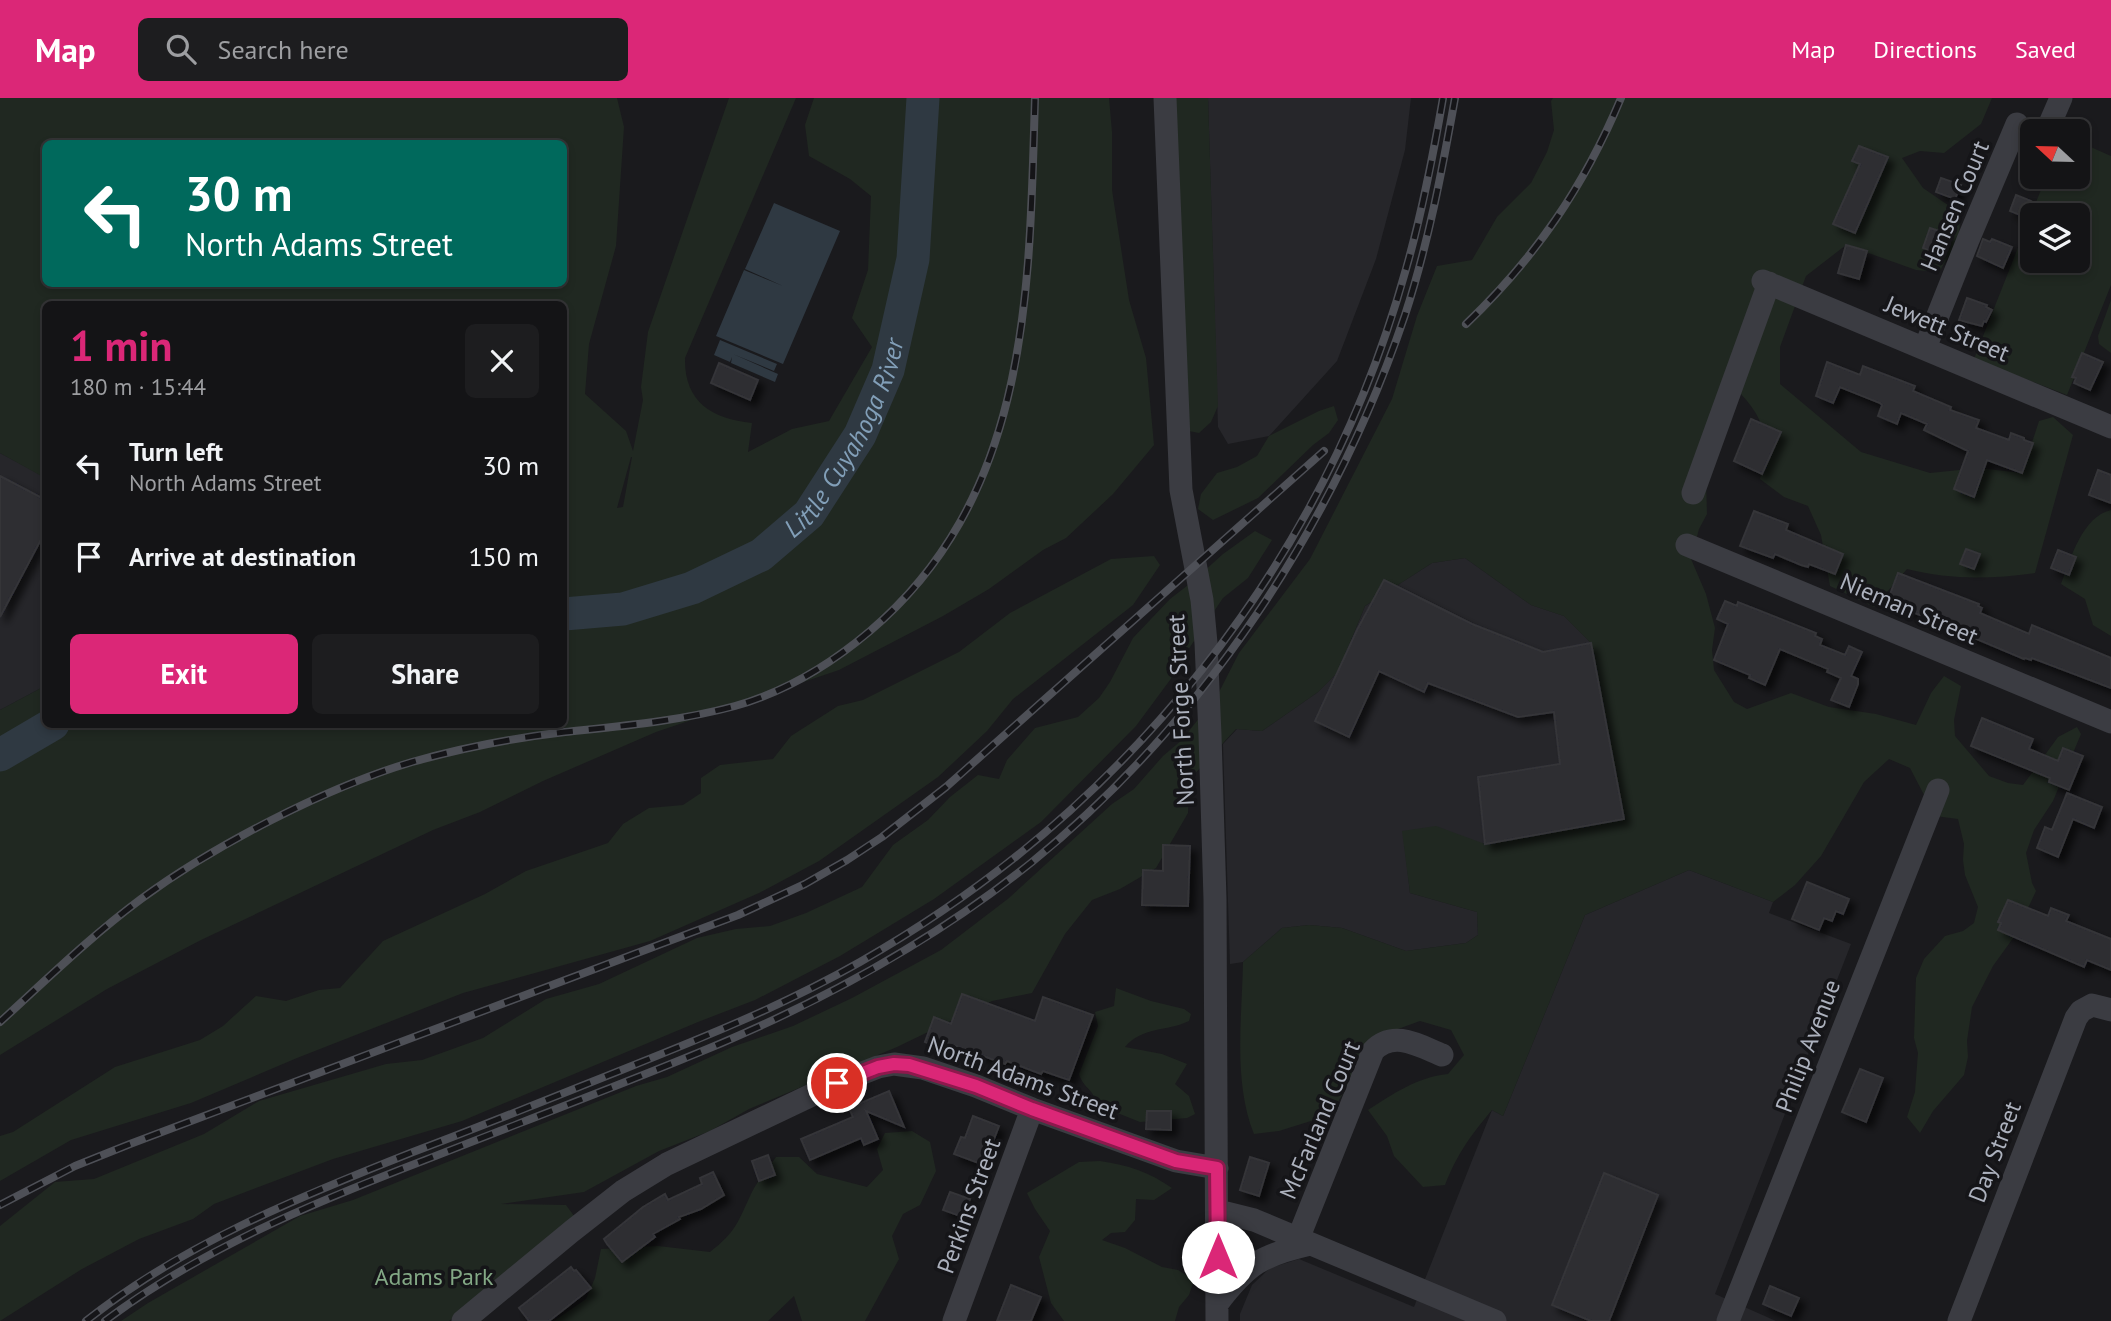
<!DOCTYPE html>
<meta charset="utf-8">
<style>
:root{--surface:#141416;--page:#1d1d1f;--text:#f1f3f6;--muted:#9d9ea1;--line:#333335;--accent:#db2777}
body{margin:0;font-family:"PT Sans",sans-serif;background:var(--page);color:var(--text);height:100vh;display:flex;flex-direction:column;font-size:26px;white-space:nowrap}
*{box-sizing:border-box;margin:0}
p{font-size:23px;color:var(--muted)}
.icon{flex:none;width:38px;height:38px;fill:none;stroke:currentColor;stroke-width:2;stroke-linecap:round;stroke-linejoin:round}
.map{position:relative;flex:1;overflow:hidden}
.side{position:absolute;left:42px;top:203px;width:525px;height:427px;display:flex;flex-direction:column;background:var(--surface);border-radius:10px;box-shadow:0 4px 10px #0003,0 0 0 2px var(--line)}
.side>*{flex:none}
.top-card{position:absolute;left:42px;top:42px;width:525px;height:147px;border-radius:10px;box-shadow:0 4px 10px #0003,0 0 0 2px var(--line);background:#00695c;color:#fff;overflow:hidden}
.needle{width:46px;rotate:292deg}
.tools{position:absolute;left:2020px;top:21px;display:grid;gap:14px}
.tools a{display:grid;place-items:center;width:70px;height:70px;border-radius:10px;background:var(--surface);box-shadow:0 4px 10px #0003,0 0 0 2px var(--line);font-size:35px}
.pin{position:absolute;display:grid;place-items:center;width:60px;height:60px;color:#fff;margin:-30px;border:4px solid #fff;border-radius:50%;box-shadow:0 2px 7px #0007}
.me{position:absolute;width:77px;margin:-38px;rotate:0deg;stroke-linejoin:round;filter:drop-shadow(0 0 5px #0008)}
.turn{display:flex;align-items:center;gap:24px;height:147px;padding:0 28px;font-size:32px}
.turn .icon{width:91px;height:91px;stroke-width:2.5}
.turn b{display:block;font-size:49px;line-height:60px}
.round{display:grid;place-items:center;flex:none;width:74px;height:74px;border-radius:10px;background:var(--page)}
.overview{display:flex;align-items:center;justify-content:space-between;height:119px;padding:0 28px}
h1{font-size:42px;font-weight:600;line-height:52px;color:var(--accent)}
.action{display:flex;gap:14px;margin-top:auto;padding:14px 28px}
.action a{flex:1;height:80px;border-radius:10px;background:var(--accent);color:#fff;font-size:28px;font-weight:600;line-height:80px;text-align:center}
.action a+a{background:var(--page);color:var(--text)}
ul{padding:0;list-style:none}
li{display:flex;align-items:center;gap:21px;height:91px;padding:0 28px}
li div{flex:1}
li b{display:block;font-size:26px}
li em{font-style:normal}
header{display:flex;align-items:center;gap:42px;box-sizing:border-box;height:98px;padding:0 35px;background:var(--accent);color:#fff}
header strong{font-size:33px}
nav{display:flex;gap:38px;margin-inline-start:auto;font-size:24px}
.search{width:490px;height:63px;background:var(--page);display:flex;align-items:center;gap:18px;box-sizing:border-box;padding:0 24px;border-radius:10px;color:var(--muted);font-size:26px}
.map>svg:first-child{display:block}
</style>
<header>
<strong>Map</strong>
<div class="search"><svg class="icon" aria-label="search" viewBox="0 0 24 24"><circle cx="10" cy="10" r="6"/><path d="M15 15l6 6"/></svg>Search here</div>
<nav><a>Map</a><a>Directions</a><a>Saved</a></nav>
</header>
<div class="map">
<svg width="2111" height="1223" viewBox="0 0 2111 1223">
<defs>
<filter id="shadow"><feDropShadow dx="6" dy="6" stdDeviation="3.5" flood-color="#0009"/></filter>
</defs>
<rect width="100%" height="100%" fill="#1a1a1d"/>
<path fill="#26262a" d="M 1208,0 L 1411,0 L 1405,52 L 1376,161 L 1337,263 L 1269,338 L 1228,346 L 1218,329 Z
M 0,355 L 46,380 L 45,588 L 0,612 Z
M 1465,460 L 1531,507 L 1564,518 L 1591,545 L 1624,721 L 1485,746 L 1403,733 L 1410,795 L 1477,814 L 1478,837 L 1466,845 L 1406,853 L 1342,830 L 1309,827 L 1282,830 L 1243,864 L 1230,866 L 1223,646 L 1237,631 L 1262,633 L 1318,594 L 1338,574 L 1365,508 L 1432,465 Z
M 1689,772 L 1773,804 L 1769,815 L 1851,846 L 1715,1196 L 1776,1223 L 1240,1223 L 1240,1216 L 1252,1187 L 1270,1170 L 1299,1161 L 1414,1209 L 1492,1012 L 1503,1018 L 1585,817 Z"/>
<path fill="#202821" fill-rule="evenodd" d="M 0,0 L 617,0 L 624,29 L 616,148 L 589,246 L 585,296 L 626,333 L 633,353 L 643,302 L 641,289 L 648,234 L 729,0 L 796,0 L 685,260 C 684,303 711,321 752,325 L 748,354 L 792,331 L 829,323 L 872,249 L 852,220 L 868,172 L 871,98 L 850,81 L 809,58 L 805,27 L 814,0 L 1109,0 L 1112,34 L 1112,92 L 1129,202 L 1146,260 L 1154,347 L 1113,396 L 1066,440 L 1043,452 L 989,491 L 943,518 L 839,572 L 656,634 L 543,683 L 480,714 L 433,732 L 201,842 L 107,891 L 0,957 L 0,612 L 45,588 L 46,626 L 564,626 L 564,206 L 46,206 L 45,380 L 0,355 ZM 46,46 L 564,46 L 564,186 L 46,186 ZM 632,359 L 623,409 L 617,410 L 631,359 Z
M 1171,0 L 1208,0 L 1218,308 L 1211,324 L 1199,335 L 1189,333 Z
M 1553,0 L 1992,0 L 1981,26 L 1944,55 L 1920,53 L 1902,60 L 1923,90 L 1961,116 L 1958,143 L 1939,174 L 1916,172 L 1846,147 L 1806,178 L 1780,249 L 1780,286 L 1861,354 L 1930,375 L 1979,370 L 2022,375 L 2039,323 L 2053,319 L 2073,337 L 2035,475 C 1991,481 1950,482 1907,471 L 1874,509 L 1830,488 L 1821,437 L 1808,408 L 1784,399 L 1760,381 C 1769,342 1767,323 1738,293 L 1705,348 L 1707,416 L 1699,431 L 1691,461 L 1706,496 L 1715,530 L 1712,552 L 1714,572 L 1734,604 L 1747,611 L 1791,595 L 1829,609 L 1876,616 L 1916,627 L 1931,595 L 1944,578 L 1961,588 L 1954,622 L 1955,638 L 1989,678 L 2008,685 L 2023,687 L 2058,639 L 2077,629 L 2081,636 L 2053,703 L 2034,732 L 2026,755 L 2032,785 L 2036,793 L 2016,836 L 1993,868 L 1972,909 L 1967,943 L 1968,959 L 1964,977 L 1933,1013 L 1920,1035 L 1907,1019 L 1915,994 L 1918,955 L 1914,940 L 1916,880 L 1924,861 L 1945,838 L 1963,833 L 1974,825 L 1978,809 L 1965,777 L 1963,762 L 1964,746 L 1958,721 L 1935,718 L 1910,670 L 1889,661 L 1864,684 L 1821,758 L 1795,787 L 1773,804 L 1689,772 L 1585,817 L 1503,1018 L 1492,1012 C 1471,1037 1457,1056 1445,1087 L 1423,1089 L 1394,1058 L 1387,1038 L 1368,1012 C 1393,996 1417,979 1448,976 L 1464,957 L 1451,932 L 1420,923 L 1398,931 L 1373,946 L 1330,1017 L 1279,1033 L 1254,1036 C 1233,984 1242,919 1243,864 L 1282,830 L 1309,827 L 1342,830 L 1406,853 L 1466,845 L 1478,837 L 1477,814 L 1410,795 L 1402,733 L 1436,728 L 1485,746 L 1624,720 L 1591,545 L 1564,518 L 1531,507 L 1465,460 L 1432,465 L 1365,508 L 1338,574 L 1318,594 L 1262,633 L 1236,631 L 1189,682 L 1188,715 L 1156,770 L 1120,791 L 1092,802 L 1065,836 L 1032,895 L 992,903 L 897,949 L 749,1011 L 710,1033 L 659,1053 L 584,1094 L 501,1106 L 566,1107 L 577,1122 L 449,1223 L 121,1223 L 148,1205 L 300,1118 L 353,1102 L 636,988 L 667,979 L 732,949 L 793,928 L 852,900 L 941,852 L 1009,800 L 1112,706 L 1134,691 L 1163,658 L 1182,642 L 1218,596 L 1239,555 L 1310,461 L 1392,301 L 1417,218 L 1437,168 L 1472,162 L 1497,119 L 1531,85 L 1547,54 L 1554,32 L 1551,3 Z
M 2077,43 L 2111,58 L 2111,187 L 2067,297 L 1974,261 L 2046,79 L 2077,79 ZM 2032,117 L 2077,117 L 2077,163 L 2032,163 Z
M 2111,202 L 2111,255 L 2099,246 L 2098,238 Z
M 1334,308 L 1338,322 L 1329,335 L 1313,347 L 1258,400 L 1213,422 L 1198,411 L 1201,396 L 1217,375 L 1237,369 L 1257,358 L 1269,338 L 1319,313 Z
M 2111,412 L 2111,538 L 2093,527 L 2085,501 L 2061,486 C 2071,460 2082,419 2111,412 Z
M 1255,433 L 1272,442 L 1248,480 L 1223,500 L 1190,549 L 1170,582 L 1136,628 L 1041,724 L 934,801 L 840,858 L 755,902 L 698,924 L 462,1023 L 333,1061 L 214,1106 L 193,1121 L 139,1141 L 82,1171 L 0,1223 L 0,1128 L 55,1084 L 94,1081 L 204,1036 L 259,1003 L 386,966 L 422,962 L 483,940 L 546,901 L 599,886 L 697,840 L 736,831 L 770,828 L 806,815 L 862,789 L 893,747 L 928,722 L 950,699 L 978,677 L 999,681 L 1007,662 L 1035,630 L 1078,619 L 1099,600 L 1110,584 L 1133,540 L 1170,501 L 1192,484 L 1223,456 Z
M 1154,458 L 1160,467 L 1133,507 L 1013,601 L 987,633 L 938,679 L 819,763 L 759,795 L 650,843 L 463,895 L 297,960 L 191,1005 L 71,1042 L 0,1083 L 0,1038 L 13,1034 L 115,969 L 200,942 L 223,928 L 256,898 L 286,903 L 319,892 L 340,890 L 383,843 L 485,796 L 526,773 L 608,745 L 623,726 L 649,710 L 683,707 L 701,695 L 701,680 L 720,667 L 773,661 L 791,638 L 838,608 L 863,602 L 959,554 L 1010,515 L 1111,461 Z
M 1116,890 L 1151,903 L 1184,911 L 1191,916 L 1189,923 C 1166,934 1143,928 1125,949 L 1162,956 L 1187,966 L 1175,986 L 1189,998 L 1195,1016 L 1187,1020 L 1140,1024 L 1115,1014 L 1102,1015 L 1095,1012 C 1098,991 1084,993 1079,976 L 1098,928 L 1095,914 L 1114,908 Z
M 912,1033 L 930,1044 L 936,1073 L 920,1107 L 903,1116 L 892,1138 L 899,1161 L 865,1223 L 802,1223 L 794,1198 L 768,1223 L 554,1223 L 586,1201 L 595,1180 L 601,1151 L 658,1148 L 710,1154 C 736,1134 738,1124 751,1096 C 757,1083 768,1071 776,1059 L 799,1059 L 817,1076 L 867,1089 L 883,1072 L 877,1051 L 885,1035 Z
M 1100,1063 C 1128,1067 1149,1074 1172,1090 L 1154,1102 L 1136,1101 L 1135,1122 L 1125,1134 L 1111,1135 L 1102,1142 L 1125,1150 L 1162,1169 L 1178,1172 L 1194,1182 L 1189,1197 L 1179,1209 L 1175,1223 L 1064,1223 L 1051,1205 L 1039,1159 L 1050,1133 L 1035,1111 L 1027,1095 L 1079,1064 Z"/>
<path fill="#2f3942" d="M 774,105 L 840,133 L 783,266 L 716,238 L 744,172 L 783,188 L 745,171 Z
M 720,242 L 777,266 L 774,273 L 733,256 L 778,276 L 775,284 L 731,265 L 732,259 L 730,264 L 714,257 Z"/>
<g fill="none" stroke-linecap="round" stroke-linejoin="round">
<g stroke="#2f3942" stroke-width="33">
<path id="s1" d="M 564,516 L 623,511 L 692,490 L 761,457 L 809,416 L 860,337 L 888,272 L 913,161 L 923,0"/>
<path d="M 0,657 L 53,626"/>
</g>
</g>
<path fill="#2d2d31" stroke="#343439" stroke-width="2" filter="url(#shadow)" d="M 1859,48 L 1888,59 L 1855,135 L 1833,126 L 1860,66 L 1852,63 Z
M 1941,80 L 1961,87 L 1955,101 L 1936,94 Z
M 2016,97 L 2031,103 L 2025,119 L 2010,113 Z
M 1930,130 L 1951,137 L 1944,158 L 1923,150 Z
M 1983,141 L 1990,144 L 1992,141 L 2012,149 L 2003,170 L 1977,158 Z
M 1846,147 L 1867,153 L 1859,181 L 1838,175 Z
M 1967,200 L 1987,207 L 1986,209 L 1992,212 L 1986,224 L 1984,223 L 1982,228 L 1959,222 Z
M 2082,255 L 2103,264 L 2090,292 L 2074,285 L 2076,280 L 2072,279 Z
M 1827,264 L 1860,277 L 1863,268 L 1915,288 L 1913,293 L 1951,309 L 1950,312 L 1979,322 L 1976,330 L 2009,342 L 2011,335 L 2024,340 L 2024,342 L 2033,345 L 2022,375 L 1987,362 L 1974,399 L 1954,391 L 1968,353 L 1924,332 L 1927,326 L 1901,315 L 1897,326 L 1878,318 L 1882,307 L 1880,305 L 1840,289 L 1833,305 L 1816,298 Z
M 719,265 L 758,282 L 750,302 L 711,285 Z
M 1751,321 L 1781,334 L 1762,376 L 1734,363 Z
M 2098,372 L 2111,377 L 2111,405 L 2089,397 Z
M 0,378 L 46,402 L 46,432 L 0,519 Z
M 1754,413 L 1788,426 L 1786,432 L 1843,456 L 1835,476 L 1809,466 L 1808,469 L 1801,467 L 1775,456 L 1773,460 L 1740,448 Z
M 1966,451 L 1980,456 L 1974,471 L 1960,466 Z
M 2058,452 L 2076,459 L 2069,477 L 2051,470 Z
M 1898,475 L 1979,506 L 1978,508 L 1982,510 L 1980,515 L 2029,536 L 2032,527 L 2111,560 L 2111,590 L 2032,560 L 2031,562 L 2025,560 L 2024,561 L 1891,505 L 1893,500 L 1889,499 Z
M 1384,482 L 1472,526 L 1543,554 L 1591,545 L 1624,721 L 1485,746 L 1478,679 L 1560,666 L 1554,614 L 1518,619 L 1428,585 L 1424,594 L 1379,573 L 1349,639 L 1315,623 L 1357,532 Z
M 1725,503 L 1737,508 L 1738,504 L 1816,535 L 1815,538 L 1822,541 L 1820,547 L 1845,557 L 1849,548 L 1862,554 L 1851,578 L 1858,581 L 1858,586 L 1849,609 L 1831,602 L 1841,580 L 1827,574 L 1828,571 L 1780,551 L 1765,587 L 1749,580 L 1750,577 L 1714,562 L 1728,526 L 1717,521 Z
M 1982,620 L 2033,641 L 2029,651 L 2058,663 L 2063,650 L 2083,658 L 2069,692 L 2049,684 L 2050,680 L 1971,648 Z
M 2067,695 L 2102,709 L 2094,730 L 2073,721 L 2058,759 L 2037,750 L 2045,729 L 2052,732 Z
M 1163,747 L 1190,748 L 1188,808 L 1142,807 L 1143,772 L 1163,773 Z
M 1807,784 L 1849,801 L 1843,816 L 1836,813 L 1832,823 L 1824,820 L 1819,832 L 1792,821 Z
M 2008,802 L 2048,818 L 2051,810 L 2069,817 L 2066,823 L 2111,841 L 2111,872 L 2087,862 L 2084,869 L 1998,832 L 2001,825 L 1998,824 Z
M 962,896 L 1035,923 L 1043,899 L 1093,917 L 1069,982 L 1043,973 L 1041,976 L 1007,963 L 1005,966 L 948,945 L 945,952 L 925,944 L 934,919 L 951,926 Z
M 1860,971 L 1883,980 L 1866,1024 L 1842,1014 Z
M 889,993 L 904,1029 L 866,1013 L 878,1041 L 864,1047 L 861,1040 L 810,1062 L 801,1041 L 853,1019 L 849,1010 Z
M 1147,1013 L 1171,1013 L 1171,1032 L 1146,1031 Z
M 973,1018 L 999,1028 L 984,1067 L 954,1056 L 961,1039 L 965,1040 Z
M 768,1057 L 775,1077 L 759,1083 L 752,1063 Z
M 1250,1059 L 1269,1065 L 1259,1098 L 1240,1092 Z
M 713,1074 L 724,1097 L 701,1111 L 679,1119 L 680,1121 L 653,1136 L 655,1139 L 622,1164 L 607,1146 L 604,1141 L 643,1109 L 665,1096 L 668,1102 L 702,1086 L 700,1080 Z
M 1604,1075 L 1658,1097 L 1609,1223 L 1591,1223 L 1552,1207 Z
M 950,1094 L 970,1101 L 963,1119 L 943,1112 Z
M 571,1169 L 574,1173 L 576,1172 L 591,1190 L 549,1223 L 529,1223 L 519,1210 Z
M 1011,1187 L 1041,1199 L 1031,1223 L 997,1223 Z
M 1770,1188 L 1799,1200 L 1791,1218 L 1763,1206 Z"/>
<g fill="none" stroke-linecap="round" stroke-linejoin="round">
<path stroke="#3b3c42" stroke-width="23" d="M 1165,0 L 1181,392 L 1202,502 L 1206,545 L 1210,637 L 1215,801 L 1217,1223
M 2048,30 L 2061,0
M 1763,183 L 2111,329
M 1925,250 L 1968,142 L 2017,26
M 1693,395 L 1769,185
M 1687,447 L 2111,624
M 1218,1113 L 1254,1122 L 1495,1223
M 1298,1141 L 1373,953 C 1393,931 1420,948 1442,957
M 1217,1206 C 1247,1166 1262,1157 1310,1146
M 463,1223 L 572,1133 L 623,1093 L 667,1066 L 837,985 L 878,969 L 894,966 L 923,970 L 976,988 L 1032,1011 L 1176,1063 L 1217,1070
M 954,1223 L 1032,1011
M 1728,1223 L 1938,692
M 1959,1223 L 2076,920 L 2081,913 L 2092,907 L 2111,912"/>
<defs>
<path id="rail" d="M 1466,226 C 1535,160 1584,89 1621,0
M 0,924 C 46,882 91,838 141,801 C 215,747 325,690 412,664 C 462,650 513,640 565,634 C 622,628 680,623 735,608 C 785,594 831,566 870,533 C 1031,396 1029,193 1035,0
M 0,1107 L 75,1068 L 130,1046 L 738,817 L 805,786 L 847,762 L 882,739 L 946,689 L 1324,353
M 86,1223 C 183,1146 299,1099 413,1054 C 474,1031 534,1007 594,983 C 684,947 776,912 860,864 C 1126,713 1324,466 1406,171 C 1422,115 1433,58 1443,0
M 105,1223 C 201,1151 313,1105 425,1062 C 509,1029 594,997 678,963 C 804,913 926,849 1032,764 C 1204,624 1334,427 1405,217 C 1428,147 1442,73 1455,0"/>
</defs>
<use href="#rail" stroke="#4e5057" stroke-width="8"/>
<use href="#rail" stroke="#151518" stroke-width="5" stroke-dasharray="16" stroke-linecap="butt"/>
</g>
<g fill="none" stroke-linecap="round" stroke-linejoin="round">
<defs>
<path id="route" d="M 837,985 L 878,969 L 894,966 L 909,967 L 976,988 L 1032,1011 L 1176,1063 L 1217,1070 L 1218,1159"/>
</defs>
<use href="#route" stroke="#8e194d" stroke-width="18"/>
<use href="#route" stroke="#db2777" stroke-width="12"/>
</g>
<g text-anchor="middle" stroke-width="7" stroke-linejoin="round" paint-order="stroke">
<g font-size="24" fill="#acb1bd" stroke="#151518">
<text transform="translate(1955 108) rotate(-67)" y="8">Hansen Court</text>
<text transform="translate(1947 231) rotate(23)" y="8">Jewett Street</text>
<text transform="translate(1909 511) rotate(23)" y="8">Nieman Street</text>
<text transform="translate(1181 612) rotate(-93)" y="8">North Forge Street</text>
<text transform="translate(1808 948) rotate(-69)" y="8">Philip Avenue</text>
<text transform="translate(1023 980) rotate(20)" y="8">North Adams Street</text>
<text transform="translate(1320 1022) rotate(-67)" y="8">McFarland Court</text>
<text transform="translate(1995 1054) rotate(-69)" y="8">Day Street</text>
<text transform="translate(969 1108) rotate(-70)" y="8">Perkins Street</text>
</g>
<g font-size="24" fill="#83a885" stroke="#151518">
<text x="434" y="1187">Adams Park</text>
</g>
<g font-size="26" font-style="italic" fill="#829fb8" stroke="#151518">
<text dy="9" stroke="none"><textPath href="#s1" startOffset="355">Little Cuyahoga River</textPath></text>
</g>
</g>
</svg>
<div class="tools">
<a><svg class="needle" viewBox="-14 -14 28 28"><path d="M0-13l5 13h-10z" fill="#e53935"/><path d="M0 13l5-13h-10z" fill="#9d9ea1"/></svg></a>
<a><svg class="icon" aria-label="layers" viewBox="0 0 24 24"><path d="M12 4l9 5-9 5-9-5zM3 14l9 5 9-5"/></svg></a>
</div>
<div class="pin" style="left:837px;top:985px;background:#d93025"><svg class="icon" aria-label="arrive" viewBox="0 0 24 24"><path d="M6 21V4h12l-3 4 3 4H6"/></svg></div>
<svg class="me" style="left:1218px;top:1159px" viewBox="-20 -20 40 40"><circle r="19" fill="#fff"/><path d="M0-13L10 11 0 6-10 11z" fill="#db2777"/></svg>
<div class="top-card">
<div class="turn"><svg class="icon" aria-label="left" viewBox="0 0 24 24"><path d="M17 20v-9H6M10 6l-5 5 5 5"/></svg><div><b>30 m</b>North Adams Street</div></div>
</div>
<section class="side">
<div class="overview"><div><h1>1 min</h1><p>180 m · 15:44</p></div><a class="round"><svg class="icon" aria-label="close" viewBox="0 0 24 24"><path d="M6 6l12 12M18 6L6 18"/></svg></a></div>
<ul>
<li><svg class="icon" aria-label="left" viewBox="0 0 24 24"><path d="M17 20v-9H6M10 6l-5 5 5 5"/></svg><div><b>Turn left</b><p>North Adams Street</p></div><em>30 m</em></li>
<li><svg class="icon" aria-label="arrive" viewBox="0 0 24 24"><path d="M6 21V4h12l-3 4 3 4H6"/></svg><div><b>Arrive at destination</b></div><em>150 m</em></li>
</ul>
<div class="action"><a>Exit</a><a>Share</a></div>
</section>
</div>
